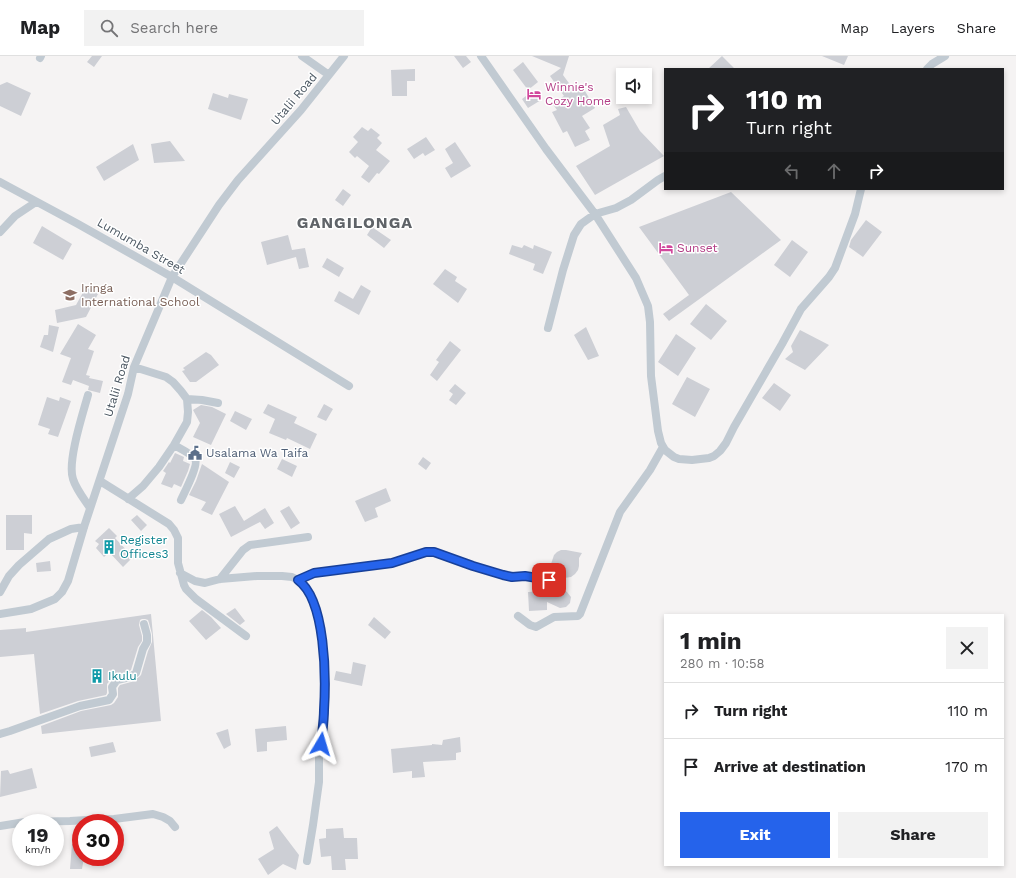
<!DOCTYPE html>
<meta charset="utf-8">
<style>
:root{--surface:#fff;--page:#f2f2f2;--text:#202124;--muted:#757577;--line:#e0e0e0;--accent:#2563eb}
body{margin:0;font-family:"Work Sans",sans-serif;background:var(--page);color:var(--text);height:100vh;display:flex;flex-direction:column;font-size:15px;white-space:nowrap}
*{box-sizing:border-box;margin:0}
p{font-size:13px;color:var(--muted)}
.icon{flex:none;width:22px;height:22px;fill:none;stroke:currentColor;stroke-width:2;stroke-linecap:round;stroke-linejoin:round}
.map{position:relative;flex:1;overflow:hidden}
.details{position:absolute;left:664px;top:558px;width:340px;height:252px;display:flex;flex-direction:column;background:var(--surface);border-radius:0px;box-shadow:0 2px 6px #0003}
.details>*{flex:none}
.hud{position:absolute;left:664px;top:12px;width:340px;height:122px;border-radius:0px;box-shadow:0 2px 6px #0003;background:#202124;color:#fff;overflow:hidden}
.tools{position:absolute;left:616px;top:12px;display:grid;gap:8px}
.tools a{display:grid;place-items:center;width:36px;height:36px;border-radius:0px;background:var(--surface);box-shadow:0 2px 6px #0003;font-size:20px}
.speed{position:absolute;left:12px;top:758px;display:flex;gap:8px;font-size:20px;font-weight:700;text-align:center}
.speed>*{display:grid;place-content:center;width:52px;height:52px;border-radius:50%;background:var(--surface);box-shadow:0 2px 6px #0003;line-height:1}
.speed small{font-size:10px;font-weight:400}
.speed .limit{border:6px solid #d22;background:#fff;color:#111}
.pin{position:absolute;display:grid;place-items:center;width:34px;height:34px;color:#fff;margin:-17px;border-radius:8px;box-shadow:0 2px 6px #0006}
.me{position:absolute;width:44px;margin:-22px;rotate:7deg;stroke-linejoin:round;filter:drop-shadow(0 0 3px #0008)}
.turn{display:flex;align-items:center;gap:14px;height:84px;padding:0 16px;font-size:18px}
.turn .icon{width:52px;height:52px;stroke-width:2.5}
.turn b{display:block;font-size:28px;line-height:34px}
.lanes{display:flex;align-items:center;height:38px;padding:0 16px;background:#0003;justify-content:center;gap:20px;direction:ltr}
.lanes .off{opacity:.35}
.round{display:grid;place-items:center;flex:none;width:42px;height:42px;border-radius:0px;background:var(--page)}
.summary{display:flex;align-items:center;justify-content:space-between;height:68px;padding:0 16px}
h1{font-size:24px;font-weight:700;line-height:30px}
.cta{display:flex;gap:8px;margin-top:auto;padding:8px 16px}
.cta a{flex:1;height:46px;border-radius:0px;background:var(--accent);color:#fff;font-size:16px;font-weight:700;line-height:46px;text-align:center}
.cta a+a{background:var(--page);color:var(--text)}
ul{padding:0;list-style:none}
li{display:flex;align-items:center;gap:12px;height:56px;padding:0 16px;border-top:1px solid var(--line)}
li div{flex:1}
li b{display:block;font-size:15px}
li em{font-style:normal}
header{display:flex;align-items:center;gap:24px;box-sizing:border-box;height:56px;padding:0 20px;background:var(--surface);border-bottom:1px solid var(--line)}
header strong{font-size:19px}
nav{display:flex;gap:22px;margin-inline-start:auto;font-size:14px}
.search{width:280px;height:36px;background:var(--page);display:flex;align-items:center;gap:10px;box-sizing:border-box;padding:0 14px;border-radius:0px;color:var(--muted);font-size:15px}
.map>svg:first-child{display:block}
</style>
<header>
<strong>Map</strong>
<div class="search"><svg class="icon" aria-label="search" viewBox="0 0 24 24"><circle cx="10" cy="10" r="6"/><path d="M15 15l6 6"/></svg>Search here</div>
<nav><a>Map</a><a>Layers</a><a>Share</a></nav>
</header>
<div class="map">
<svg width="1016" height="822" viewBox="0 0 1016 822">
<rect width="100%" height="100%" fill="#f5f3f3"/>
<path fill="#cdcfd5" d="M 92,0 L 102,0 L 94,11 L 87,6 Z
M 454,0 L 466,0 L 471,6 L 463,12 Z
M 532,0 L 569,0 L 563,19 L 574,34 L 582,30 L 595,52 L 582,60 L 590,72 L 585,75 L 590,84 L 575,91 L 567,75 L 563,77 L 552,56 L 557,54 L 552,47 L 564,40 L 550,20 L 561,12 Z
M 722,0 L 735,13 L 708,13 Z
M 822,0 L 848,0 L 844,9 Z
M 523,6 L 538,26 L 528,34 L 513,14 Z
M 415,13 L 415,25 L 407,25 L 407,40 L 392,40 L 391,14 Z
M 7,26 L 31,37 L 21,60 L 0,50 L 0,29 Z
M 534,34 L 541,44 L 528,52 L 522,43 Z
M 213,37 L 228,42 L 229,38 L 248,43 L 241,64 L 208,53 Z
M 626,51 L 640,75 L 664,100 L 595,139 L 576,110 L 610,90 L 603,69 L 620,59 L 618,53 Z
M 362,71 L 368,75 L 371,72 L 380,79 L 377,82 L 382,87 L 376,94 L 390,105 L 379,118 L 377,117 L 369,127 L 361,121 L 369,110 L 357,100 L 355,102 L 349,96 L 358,86 L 353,81 Z
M 426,81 L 435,94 L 425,100 L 423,97 L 414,103 L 407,93 Z
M 170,85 L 185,105 L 154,107 L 151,88 Z
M 455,86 L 471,110 L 451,122 L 445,112 L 453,107 L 445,93 Z
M 133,88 L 139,104 L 104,125 L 96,111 Z
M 343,133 L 351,139 L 343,150 L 335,144 Z
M 731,136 L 781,184 L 669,265 L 663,258 L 689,239 L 639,171 Z
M 866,164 L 882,176 L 863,201 L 849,191 L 851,184 Z
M 42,170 L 72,188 L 63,204 L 33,187 Z
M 372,171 L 391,184 L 384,192 L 367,179 Z
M 288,179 L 292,194 L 305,192 L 309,211 L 299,213 L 296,201 L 267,209 L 261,186 Z
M 792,184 L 808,196 L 790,221 L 774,209 Z
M 512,189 L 522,192 L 524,189 L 533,193 L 534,189 L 552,196 L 543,218 L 533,214 L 535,208 L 509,198 Z
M 327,202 L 344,212 L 339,221 L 322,211 Z
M 445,213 L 457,221 L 455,225 L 467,233 L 458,247 L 433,228 Z
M 361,229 L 371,235 L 359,259 L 334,245 L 339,235 L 353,243 Z
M 86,231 L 98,238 L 86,261 L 57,267 L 55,254 L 76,249 Z
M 706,248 L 727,265 L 711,284 L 690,268 Z
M 78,268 L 96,279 L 88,293 L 94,295 L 86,319 L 90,320 L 89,322 L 103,325 L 100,337 L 88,334 L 89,330 L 73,324 L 71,329 L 62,326 L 71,302 L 60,298 Z
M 49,269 L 59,271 L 53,296 L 40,291 L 44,279 L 48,279 Z
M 586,271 L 599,300 L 588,304 L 574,279 Z
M 800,274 L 829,289 L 805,314 L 785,303 L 793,296 L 791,290 Z
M 676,278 L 696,292 L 678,320 L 658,306 Z
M 450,285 L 461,294 L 437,325 L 430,319 L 439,306 L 436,304 Z
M 206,296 L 211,299 L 219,309 L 196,326 L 190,326 L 182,315 L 185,314 L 183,312 Z
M 687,321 L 710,333 L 695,361 L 672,348 Z
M 774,327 L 791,339 L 780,355 L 762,342 Z
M 455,328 L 466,337 L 456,349 L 449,344 L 453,338 L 449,335 Z
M 47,341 L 59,345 L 60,341 L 71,345 L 58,381 L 48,378 L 50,373 L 38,369 Z
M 268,348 L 297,361 L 294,367 L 317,378 L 310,393 L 287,382 L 286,384 L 269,377 L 275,363 L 263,357 Z
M 324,348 L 333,353 L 326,365 L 317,361 Z
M 201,349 L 212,351 L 226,358 L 211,389 L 193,381 L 200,367 L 193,354 Z
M 235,355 L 252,363 L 246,374 L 230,365 Z
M 175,397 L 184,401 L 183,405 L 190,408 L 188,415 L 181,431 L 174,428 L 172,432 L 161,428 L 166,417 L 163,415 L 169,406 L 170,407 Z
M 423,401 L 431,407 L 426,414 L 418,408 Z
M 282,403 L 297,410 L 292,421 L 277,413 Z
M 230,406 L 240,411 L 234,422 L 225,417 Z
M 202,408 L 229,426 L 212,459 L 201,454 L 206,446 L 189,439 L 196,425 Z
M 386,432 L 391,445 L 375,452 L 378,461 L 365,466 L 355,445 Z
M 235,450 L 244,465 L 265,452 L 274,467 L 265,473 L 260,466 L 231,481 L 219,458 Z
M 289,450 L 300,467 L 291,473 L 280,455 Z
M 6,459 L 32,459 L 32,478 L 24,477 L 24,494 L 6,494 Z
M 137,459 L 147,469 L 141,475 L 131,464 Z
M 109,472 L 117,480 L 115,482 L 133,501 L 123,511 L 109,496 L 104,501 L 96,492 L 99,488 L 95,485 Z
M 561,494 L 566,494 L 582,497 L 579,502 L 579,510 L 578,514 L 575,518 L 571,521 L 564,522 L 557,519 L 554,516 L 552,512 L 551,508 L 554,499 L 557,496 Z
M 50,505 L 51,515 L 37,516 L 36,507 Z
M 562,533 L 567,536 L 571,541 L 570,547 L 566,551 L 560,552 L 547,546 L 547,554 L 529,555 L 528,536 L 546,535 L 546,541 Z
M 235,552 L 245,565 L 240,569 L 226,558 Z
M 202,554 L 211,561 L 221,572 L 206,584 L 189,565 Z
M 151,558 L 161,665 L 42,678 L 41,670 L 81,655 L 111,649 L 114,647 L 118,641 L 118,632 L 120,629 L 131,626 L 139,621 L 141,619 L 148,595 L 152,586 L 152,578 L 149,567 L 148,564 L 145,563 L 142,563 L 140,564 L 139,569 L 142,580 L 142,585 L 138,591 L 131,614 L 128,616 L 116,619 L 113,621 L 107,628 L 107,637 L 106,639 L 78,645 L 40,658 L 34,598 L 0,601 L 0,574 L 26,572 L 26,576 Z
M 374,561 L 391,576 L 385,583 L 368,569 Z
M 353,606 L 366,609 L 362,630 L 334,624 L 336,615 L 351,618 Z
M 286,670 L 287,684 L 267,686 L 267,695 L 257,696 L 255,673 Z
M 228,673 L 231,689 L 224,693 L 216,677 Z
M 460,681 L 461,696 L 456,697 L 456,704 L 423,706 L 425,721 L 412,722 L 412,715 L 393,717 L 391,693 L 432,689 L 432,688 L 442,689 L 443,684 Z
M 113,686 L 116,696 L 91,701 L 89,691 Z
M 32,712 L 37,732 L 0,741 L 1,715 L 8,714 L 10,718 Z
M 277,770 L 299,799 L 296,814 L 283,808 L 268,819 L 258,803 L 274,793 L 269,776 Z
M 343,772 L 344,782 L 357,782 L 358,803 L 345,803 L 346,814 L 332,814 L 331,800 L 321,801 L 319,783 L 326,782 L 326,773 Z
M 72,788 L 81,788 L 81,801 L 84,801 L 82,813 L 70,813 Z"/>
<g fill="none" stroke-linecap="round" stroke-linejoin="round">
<path stroke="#c1cad2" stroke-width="8" d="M 302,0 L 329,19
M 481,0 L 546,93 L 595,158 L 636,222 L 648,250 L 650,266 L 651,320 L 658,375 L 661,387 L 665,394 L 674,401 L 679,403 L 692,404 L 709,402 L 714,400 L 720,395 L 726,387 L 734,371 L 782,288 L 801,253 L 829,221 L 835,212 L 855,158 L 861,133
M 40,2 L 41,0
M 927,13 L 932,8 L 945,0
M 0,126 L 78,168 L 172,221 L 349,330
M 0,176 L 15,160 L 36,146
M 548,272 L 563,214 L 574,179 L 581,168 L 595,158 L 616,152 L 631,144 L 658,124 L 665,120
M 88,339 C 83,357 67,406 73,423 C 76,433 84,443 90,452
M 187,343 L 202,344 L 218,347
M 174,389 C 179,392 192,398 195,403 C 199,409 184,437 181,444
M 100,425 L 169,468 L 174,474 L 178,482 L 178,507 L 184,529 L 186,533 L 196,543 L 246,580
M 128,443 L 143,430 L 159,411 L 174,389 L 187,366 L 188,356 L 187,343 L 181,335 L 173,326 L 166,321 L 134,311
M 180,517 L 195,525 L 205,527 L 220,523 L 257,520 L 282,520 L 292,521 L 302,526 L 312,542 L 318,561 L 322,584 L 325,613 L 324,655 L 319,700 L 319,726 L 313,769 L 307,805
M 220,523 L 243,494 L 250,489 L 308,481
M 298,524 L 314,517 L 392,507 L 426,496 L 434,496 L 473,510 L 503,519 L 513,521 L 525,520 L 549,524
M 0,536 L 9,520 L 19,509 L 49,483 L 71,473 L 84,471
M 0,558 L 31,553 L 55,543 L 62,536 L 68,525 L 84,471 L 128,338 L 134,311 L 172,221 L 219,149 L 238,124 L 301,54 L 344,0
M 518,560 L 530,569 L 536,571 L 554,561 L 578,560 L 580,558 L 620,456 L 650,414 L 663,391
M 0,678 L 10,675 L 80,650 L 109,644 L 113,638 L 112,631 L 117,624 L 130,621 L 136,617 L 143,593 L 147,586 L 147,579 L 144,568
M 0,770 L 25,766 L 70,765 L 87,764 L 114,763 L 153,758 L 163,761 L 170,765 L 175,771"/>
</g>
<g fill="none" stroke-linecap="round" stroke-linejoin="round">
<defs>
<path id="route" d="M 321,688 C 322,677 324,665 324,654 C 326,622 326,544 298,524 L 314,517 L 392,507 L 426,496 L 434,496 L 473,510 L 503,519 L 512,521 L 525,520 L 549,524"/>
</defs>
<use href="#route" stroke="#184099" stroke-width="10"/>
<use href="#route" stroke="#2563eb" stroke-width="7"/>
</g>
<defs>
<symbol id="hotel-bare" viewBox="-9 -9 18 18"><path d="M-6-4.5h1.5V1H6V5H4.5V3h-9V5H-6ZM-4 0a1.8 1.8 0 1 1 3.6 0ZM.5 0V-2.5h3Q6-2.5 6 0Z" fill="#d1479c" stroke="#fff" stroke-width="2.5" paint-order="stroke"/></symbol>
<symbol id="school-bare" viewBox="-9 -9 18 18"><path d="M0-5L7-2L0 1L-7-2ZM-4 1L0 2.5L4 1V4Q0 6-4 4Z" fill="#8d6e63" stroke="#fff" stroke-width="2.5" paint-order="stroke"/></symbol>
<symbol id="civic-bare" viewBox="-9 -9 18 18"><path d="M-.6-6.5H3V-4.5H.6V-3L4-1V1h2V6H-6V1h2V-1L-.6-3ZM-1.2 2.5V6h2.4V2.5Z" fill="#5c6f8a" stroke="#fff" stroke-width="2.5" paint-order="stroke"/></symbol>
<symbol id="building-bare" viewBox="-9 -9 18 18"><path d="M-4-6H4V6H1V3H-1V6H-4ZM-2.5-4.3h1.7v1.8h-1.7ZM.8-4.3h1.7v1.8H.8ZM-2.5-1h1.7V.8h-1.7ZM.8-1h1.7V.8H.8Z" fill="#0f9aa8" stroke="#fff" stroke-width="2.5" paint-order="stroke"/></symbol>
</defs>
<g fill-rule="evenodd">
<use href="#hotel-bare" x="524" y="28" width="20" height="20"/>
<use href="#hotel-bare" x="656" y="182" width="20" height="20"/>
<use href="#school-bare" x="60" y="229" width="20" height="20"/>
<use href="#civic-bare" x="185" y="387" width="20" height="20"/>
<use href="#building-bare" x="99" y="481" width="20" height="20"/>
<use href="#building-bare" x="87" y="610" width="20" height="20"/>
</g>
<g text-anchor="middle" stroke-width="3" stroke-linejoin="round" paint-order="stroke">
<g font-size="12" fill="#b23c85" stroke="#fff" text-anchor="start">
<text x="545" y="35">Winnie's<tspan x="545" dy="14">Cozy Home</tspan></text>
<text x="677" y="196">Sunset</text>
</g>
<g font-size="12" fill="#4a5661" stroke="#fff">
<text transform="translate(294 43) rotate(-50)" y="4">Utalii Road</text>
<text transform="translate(141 190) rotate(30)" y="4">Lumumba Street</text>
<text transform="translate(117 330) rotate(-73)" y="4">Utalii Road</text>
</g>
<g font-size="12" fill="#785e54" stroke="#fff" text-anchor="start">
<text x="81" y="236">Iringa<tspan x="81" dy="14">International School</tspan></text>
</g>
<g font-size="12" fill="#4e5e75" stroke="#fff" text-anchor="start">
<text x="206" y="401">Usalama Wa Taifa</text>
</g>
<g font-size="12" fill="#0d838f" stroke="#fff" text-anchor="start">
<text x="120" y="488">Register<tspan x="120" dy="14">Offices3</tspan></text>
<text x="108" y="624">Ikulu</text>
</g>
<g font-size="16" font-weight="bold" letter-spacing="1" fill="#5f6368" stroke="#fff">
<text x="355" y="172">GANGILONGA</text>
</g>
</g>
</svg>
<div class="tools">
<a><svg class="icon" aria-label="sound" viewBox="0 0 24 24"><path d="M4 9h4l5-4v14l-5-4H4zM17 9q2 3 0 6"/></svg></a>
</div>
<div class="speed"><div>19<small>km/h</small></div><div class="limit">30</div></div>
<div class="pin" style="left:549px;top:524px;background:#d93025"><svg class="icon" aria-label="arrive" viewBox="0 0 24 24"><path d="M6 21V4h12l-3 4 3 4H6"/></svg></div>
<svg class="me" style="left:321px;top:688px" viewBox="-20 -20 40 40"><path d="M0-17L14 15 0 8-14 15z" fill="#2563eb" stroke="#fff" stroke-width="4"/></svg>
<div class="hud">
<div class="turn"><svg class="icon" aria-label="right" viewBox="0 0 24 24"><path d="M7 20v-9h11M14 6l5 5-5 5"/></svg><div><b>110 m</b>Turn right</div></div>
<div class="lanes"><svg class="icon off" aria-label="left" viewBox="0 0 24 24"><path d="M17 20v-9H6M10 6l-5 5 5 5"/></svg><svg class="icon off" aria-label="ahead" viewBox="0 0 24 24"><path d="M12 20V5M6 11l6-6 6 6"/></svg><svg class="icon" aria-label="right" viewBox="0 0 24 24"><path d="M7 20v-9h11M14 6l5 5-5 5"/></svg></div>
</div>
<section class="details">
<div class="summary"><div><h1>1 min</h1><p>280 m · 10:58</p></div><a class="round"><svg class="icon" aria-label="close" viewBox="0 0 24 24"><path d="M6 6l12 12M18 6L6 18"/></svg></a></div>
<ul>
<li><svg class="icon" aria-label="right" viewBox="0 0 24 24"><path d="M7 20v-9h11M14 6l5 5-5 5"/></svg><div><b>Turn right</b></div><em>110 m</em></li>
<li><svg class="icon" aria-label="arrive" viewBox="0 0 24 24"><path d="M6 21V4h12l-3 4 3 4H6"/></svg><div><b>Arrive at destination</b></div><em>170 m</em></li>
</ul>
<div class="cta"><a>Exit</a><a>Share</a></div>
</section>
</div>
